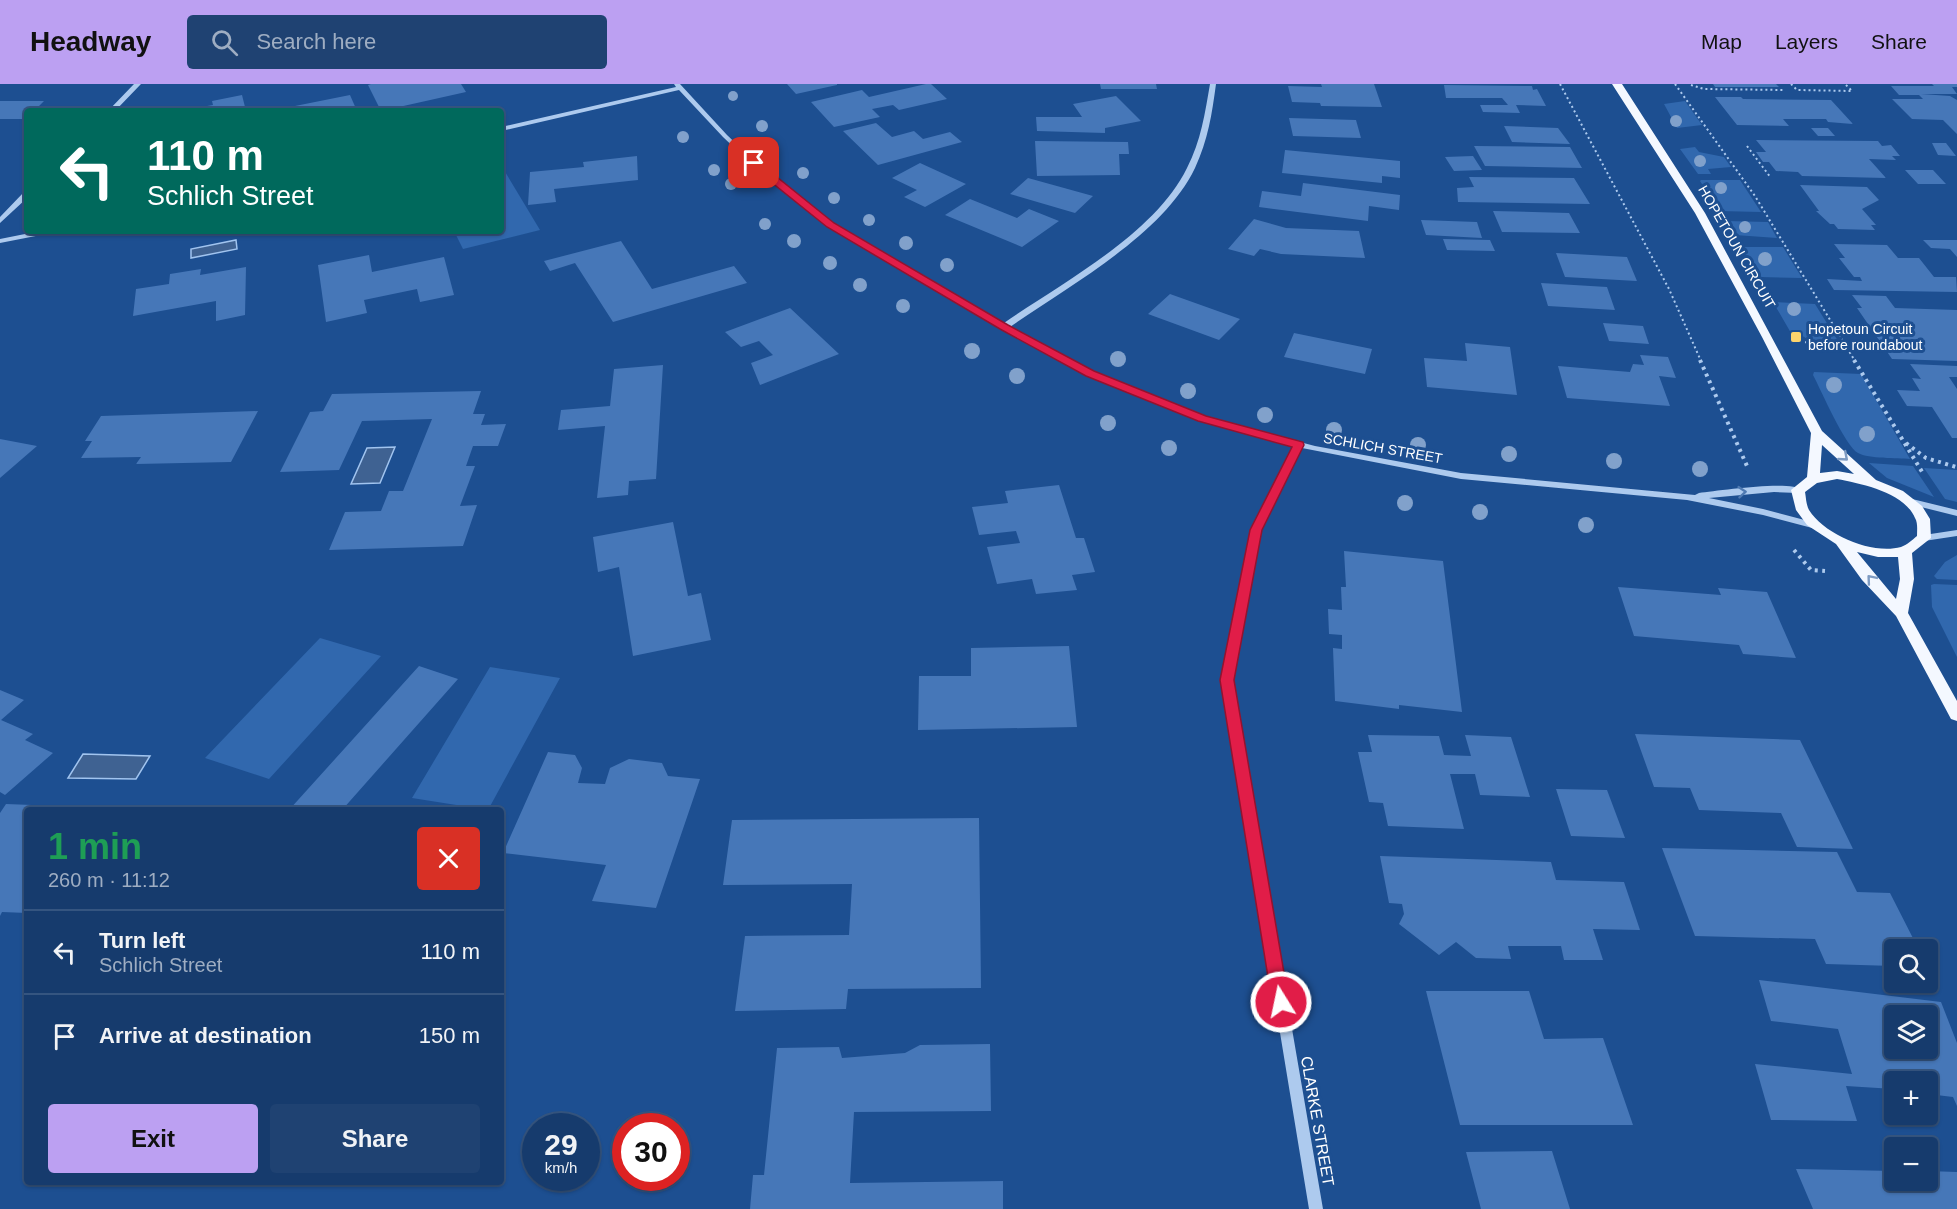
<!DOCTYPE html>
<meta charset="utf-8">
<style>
:root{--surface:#163b6d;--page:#1f4272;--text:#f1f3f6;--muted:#9eadc2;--line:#355580;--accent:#bca0f2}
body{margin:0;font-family:Arial,sans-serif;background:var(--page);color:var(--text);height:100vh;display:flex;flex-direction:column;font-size:22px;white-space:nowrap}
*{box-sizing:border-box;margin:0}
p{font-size:20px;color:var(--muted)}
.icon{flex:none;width:33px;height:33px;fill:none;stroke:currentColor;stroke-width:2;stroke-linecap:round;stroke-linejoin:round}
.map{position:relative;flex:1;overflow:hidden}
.panel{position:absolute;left:24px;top:723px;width:480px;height:378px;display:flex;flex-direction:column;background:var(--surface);border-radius:6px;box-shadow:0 2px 4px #0004,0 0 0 2px var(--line)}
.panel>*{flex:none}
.banner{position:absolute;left:24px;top:24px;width:480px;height:126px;border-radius:6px;box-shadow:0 2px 4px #0004,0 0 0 2px var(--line);background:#00695c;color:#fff;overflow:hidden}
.controls{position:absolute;left:1884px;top:855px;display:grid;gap:12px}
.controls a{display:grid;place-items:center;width:54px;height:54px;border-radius:6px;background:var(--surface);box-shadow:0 2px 4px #0004,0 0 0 2px var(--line);font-size:30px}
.speed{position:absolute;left:522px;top:1029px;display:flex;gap:12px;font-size:30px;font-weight:700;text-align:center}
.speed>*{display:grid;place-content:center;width:78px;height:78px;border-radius:50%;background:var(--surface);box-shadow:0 2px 4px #0004,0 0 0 2px var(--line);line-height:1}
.speed small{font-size:15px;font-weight:400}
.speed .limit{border:9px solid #d22;background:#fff;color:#111}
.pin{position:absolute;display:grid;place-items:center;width:51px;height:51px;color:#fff;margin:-26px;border-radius:12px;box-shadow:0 3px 9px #0006}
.me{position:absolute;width:66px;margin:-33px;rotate:350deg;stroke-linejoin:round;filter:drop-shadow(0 0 4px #0008)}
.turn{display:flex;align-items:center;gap:21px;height:126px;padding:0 24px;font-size:27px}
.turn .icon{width:78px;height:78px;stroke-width:2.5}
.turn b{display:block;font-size:42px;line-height:51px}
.round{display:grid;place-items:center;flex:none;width:63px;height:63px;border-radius:6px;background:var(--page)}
.summary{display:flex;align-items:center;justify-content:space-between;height:102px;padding:0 24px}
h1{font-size:36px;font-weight:600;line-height:45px;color:#1e9e55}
.cta{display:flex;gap:12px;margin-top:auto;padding:12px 24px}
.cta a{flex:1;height:69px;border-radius:6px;background:var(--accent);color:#111;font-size:24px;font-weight:600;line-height:69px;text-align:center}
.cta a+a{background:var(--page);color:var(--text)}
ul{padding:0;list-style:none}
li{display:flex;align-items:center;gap:18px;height:84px;padding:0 24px;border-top:2px solid var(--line)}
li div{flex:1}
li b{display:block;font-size:22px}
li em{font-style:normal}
header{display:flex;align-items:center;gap:36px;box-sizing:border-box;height:84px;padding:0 30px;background:var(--accent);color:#111}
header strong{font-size:28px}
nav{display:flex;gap:33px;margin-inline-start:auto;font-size:21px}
.search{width:420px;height:54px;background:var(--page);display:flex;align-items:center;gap:15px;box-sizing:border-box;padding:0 21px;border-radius:6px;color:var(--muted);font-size:22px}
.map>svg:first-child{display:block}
</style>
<header>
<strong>Headway</strong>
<div class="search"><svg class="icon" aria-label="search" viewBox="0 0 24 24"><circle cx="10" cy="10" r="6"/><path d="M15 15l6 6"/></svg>Search here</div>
<nav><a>Map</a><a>Layers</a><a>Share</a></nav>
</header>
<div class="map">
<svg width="1957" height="1125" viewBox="0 0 1957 1125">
<rect width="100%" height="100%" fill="#1d4f91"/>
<path fill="#3168ae" d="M 1685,17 L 1702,41 L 1677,44 L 1664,20 Z
M 1695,63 L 1699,68 L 1724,73 L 1731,83 L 1708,85 L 1711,90 L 1698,90 L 1680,65 Z
M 501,81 L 540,146 L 463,165 L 454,147 L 501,147 Z
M 1701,96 L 1740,96 L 1761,128 L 1719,127 L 1700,97 Z
M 1726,137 L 1768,138 L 1777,154 L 1735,151 Z
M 1740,163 L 1783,163 L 1802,194 L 1760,193 Z
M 1773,218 L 1815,220 L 1838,257 L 1811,257 L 1799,250 L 1791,249 Z
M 1814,288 L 1861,290 L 1910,375 C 1897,374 1869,375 1858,369 C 1845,362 1821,306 1813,291 Z
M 1869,379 L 1913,382 L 1934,413 L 1887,394 Z
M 1924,384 L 1957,386 L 1957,418 L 1945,415 Z
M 1957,471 L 1957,496 L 1937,495 L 1934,492 L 1945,478 Z
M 1934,500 L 1957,501 L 1957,573 L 1932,523 L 1931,501 Z
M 320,554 L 381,572 L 269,695 L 205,674 Z
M 490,583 L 560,594 L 488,726 L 412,714 Z"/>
<path fill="#3f6292" stroke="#a1c4ef" stroke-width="1.5" d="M 236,156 L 237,165 L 191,174 L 191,165 Z
M 395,363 L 380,399 L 351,400 L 367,364 Z
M 83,670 L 150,672 L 136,695 L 68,694 Z"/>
<path fill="#4677b8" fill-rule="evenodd" d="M 371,0 L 461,0 L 466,8 L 381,27 L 368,1 Z
M 787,0 L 837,0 L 837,1 L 796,10 Z
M 926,0 L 931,0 L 947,15 L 899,26 L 893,21 L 872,25 L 880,33 L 834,43 L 811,18 L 862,6 L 869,13 Z
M 1100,0 L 1156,0 L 1157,5 L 1101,5 Z
M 1321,0 L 1374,0 L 1382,23 L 1321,22 L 1320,19 L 1292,18 L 1288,2 L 1322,3 Z
M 1713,0 L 1776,0 L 1779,3 L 1715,3 Z
M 1932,0 L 1957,0 L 1957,3 L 1952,3 L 1957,10 L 1921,10 L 1950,12 L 1957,16 L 1957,50 L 1943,36 L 1912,35 L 1892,15 L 1923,15 L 1919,11 L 1899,11 L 1891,2 L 1934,2 Z
M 1444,1 L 1532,2 L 1533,6 L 1537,5 L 1546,22 L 1516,21 L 1520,29 L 1483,28 L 1480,21 L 1508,21 L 1502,14 L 1446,14 Z
M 242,11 L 246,27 L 199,27 L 201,23 L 213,21 L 212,17 Z
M 350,11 L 357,27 L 275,27 L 275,26 Z
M 1116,12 L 1141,37 L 1105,44 L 1105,49 L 1037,47 L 1036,33 L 1082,33 L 1073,20 Z
M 1715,13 L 1741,13 L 1743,15 L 1831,16 L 1853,40 L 1828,38 L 1826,35 L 1783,35 L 1789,42 L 1737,41 Z
M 0,17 L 44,17 L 34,27 L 27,27 L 25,35 L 0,35 Z
M 1289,34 L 1356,36 L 1361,54 L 1293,52 Z
M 876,39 L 892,53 L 914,47 L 923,55 L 950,48 L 962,58 L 878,81 L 843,47 Z
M 1504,42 L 1558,44 L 1570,60 L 1512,58 Z
M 1811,44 L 1828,44 L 1835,52 L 1818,52 Z
M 1756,56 L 1878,57 L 1882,62 L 1891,61 L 1900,72 L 1892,72 L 1896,76 L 1869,75 L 1886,94 L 1802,92 L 1798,88 L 1776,87 L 1769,78 L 1763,78 L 1756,68 L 1766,68 Z
M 1035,57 L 1128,58 L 1129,70 L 1119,70 L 1120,91 L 1037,92 Z
M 1932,59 L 1946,59 L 1956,72 L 1938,71 Z
M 1474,62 L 1570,63 L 1582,84 L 1485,82 Z
M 1285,66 L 1400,77 L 1400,94 L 1382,92 L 1382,99 L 1282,89 Z
M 637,72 L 638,96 L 554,105 L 556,118 L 528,121 L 530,88 L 584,83 L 583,78 Z
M 1473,72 L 1482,86 L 1454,87 L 1445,73 Z
M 920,79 L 966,100 L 925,123 L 904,113 L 917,106 L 892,94 Z
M 1905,86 L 1933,86 L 1946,100 L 1918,100 Z
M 1469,93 L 1574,94 L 1590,120 L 1458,118 L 1457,104 L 1474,103 Z
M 1028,94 L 1093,112 L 1075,129 L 1010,110 Z
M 1303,99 L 1400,111 L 1399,126 L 1369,122 L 1368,137 L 1259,123 L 1262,107 L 1301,112 Z
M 1800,101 L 1867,103 L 1879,116 L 1862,125 L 1876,141 L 1871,141 L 1875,146 L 1838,145 L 1834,140 L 1830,140 L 1816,127 L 1819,127 Z
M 970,115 L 1017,134 L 1029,125 L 1059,137 L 1022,163 L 945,131 Z
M 1493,127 L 1569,129 L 1580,149 L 1502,148 Z
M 1254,135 L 1286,144 L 1359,147 L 1365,174 L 1281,170 L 1260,165 L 1254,172 L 1228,165 Z
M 1421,136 L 1477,138 L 1482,154 L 1426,151 Z
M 1443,155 L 1490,156 L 1495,167 L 1447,166 Z
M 1923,156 L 1957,156 L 1957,173 L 1950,165 L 1931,164 Z
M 621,157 L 652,205 L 734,182 L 747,199 L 613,238 L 575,179 L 550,187 L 544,177 Z
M 1834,160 L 1887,161 L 1898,174 L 1919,174 L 1934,193 L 1956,193 L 1957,208 L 1834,206 L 1827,195 L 1862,197 L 1860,193 L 1854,193 L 1839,174 L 1845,174 Z
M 1556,169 L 1627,173 L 1637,197 L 1565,193 Z
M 369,171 L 372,188 L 444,173 L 454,211 L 420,218 L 417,205 L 364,216 L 367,229 L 326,238 L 318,181 Z
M 246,183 L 245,231 L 216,237 L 216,217 L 133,232 L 136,205 L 169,200 L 170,190 L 201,185 L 200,191 Z
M 1541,199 L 1607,203 L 1615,226 L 1548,222 Z
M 1170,210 L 1240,235 L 1219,256 L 1148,230 Z
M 1852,211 L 1886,212 L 1895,224 L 1957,226 L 1957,277 L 1892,275 L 1857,224 L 1862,224 Z
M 790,224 L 839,270 L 760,301 L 751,279 L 773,271 L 759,257 L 741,263 L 725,248 Z
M 1603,239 L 1643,242 L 1649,260 L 1609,257 Z
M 1294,249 L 1372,265 L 1365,290 L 1284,273 Z
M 1465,259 L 1510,263 L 1517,311 L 1427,303 L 1424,274 L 1467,277 Z
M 1640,271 L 1668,273 L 1676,294 L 1659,292 L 1670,322 L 1567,314 L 1558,282 L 1630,288 L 1633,280 L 1644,281 Z
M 1910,280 L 1957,282 L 1957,293 L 1949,293 L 1957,305 L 1957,354 L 1952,354 L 1932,323 L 1907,322 L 1897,306 L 1920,307 L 1912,294 L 1921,295 Z
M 663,281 L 656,395 L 629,397 L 628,411 L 597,414 L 605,342 L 558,346 L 561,326 L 610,322 L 614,285 Z
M 481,307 L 473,330 L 485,330 L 481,341 L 506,340 L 498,362 L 473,362 L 466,382 L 475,382 L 460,422 L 477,421 L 463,462 L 329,466 L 345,428 L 381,427 L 389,407 L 403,407 L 432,335 L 362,337 L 339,386 L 280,388 L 310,328 L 323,327 L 332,310 Z
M 258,327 L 231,378 L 136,380 L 141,373 L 81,374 L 92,357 L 85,357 L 101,332 Z
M 0,355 L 37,362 L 0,394 Z
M 1059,401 L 1076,454 L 1084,454 L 1095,488 L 1072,491 L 1077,506 L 1036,510 L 1032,495 L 997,500 L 987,463 L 1020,459 L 1016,447 L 979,451 L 972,423 L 1008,419 L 1005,407 Z
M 673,438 L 688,512 L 701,509 L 711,556 L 633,572 L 619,483 L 598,488 L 593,453 Z
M 1344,467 L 1443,477 L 1462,628 L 1399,621 L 1399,625 L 1335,617 L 1333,564 L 1342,565 L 1342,551 L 1329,550 L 1328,525 L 1342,526 L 1341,503 L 1346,503 Z
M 1618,503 L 1721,511 L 1718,504 L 1767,508 L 1796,574 L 1743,570 L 1739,561 L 1634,552 Z
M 1069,562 L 1077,643 L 918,646 L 919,592 L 971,592 L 971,564 Z
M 419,582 L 458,595 L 342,726 L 289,726 Z
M 0,606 L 24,616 L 1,636 L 33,650 L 25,656 L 53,669 L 5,711 L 0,708 Z
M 1635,650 L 1800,656 L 1853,765 L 1797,763 L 1781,729 L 1699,726 L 1690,704 L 1654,703 Z
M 1368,651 L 1439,652 L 1444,671 L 1471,672 L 1465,651 L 1511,653 L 1530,713 L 1480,711 L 1475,690 L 1450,690 L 1464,745 L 1388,742 L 1383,719 L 1369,718 L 1358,668 L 1372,668 Z
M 548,668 L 575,671 L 582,684 L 578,699 L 605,700 L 610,684 L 629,675 L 662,679 L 668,692 L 700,695 L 656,824 L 592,817 L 606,781 L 503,769 Z
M 1556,705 L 1607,706 L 1625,754 L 1571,752 Z
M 6,720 L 58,722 L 56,726 L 27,726 L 27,829 L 2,828 L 0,832 L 0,729 Z
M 979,734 L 981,904 L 848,905 L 846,925 L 735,927 L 745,852 L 849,851 L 852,800 L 723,801 L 732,736 Z
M 1662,764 L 1837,768 L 1857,808 L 1890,809 L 1919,866 L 1894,866 L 1894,882 L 1826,880 L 1815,855 L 1695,852 Z
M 1380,772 L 1551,778 L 1556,796 L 1624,798 L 1640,846 L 1593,845 L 1603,876 L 1564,876 L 1561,862 L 1508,862 L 1511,875 L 1476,874 L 1456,858 L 1439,871 L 1399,840 L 1404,830 L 1402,820 L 1389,819 Z
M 1759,896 L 1941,918 L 1957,959 L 1957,1022 L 1953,1013 L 1928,1010 L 1928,998 L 1894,998 L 1894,1005 L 1846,1002 L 1857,1037 L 1771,1036 L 1755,980 L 1852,990 L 1838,945 L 1771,937 ZM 1894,932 L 1928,932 L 1928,964 L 1894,964 Z
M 1426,907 L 1529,907 L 1544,955 L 1603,954 L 1633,1041 L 1460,1041 Z
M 990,960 L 991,1027 L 854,1028 L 850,1099 L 1003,1097 L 1003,1125 L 750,1125 L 753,1091 L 764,1091 L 777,964 L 839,963 L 842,974 L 905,969 L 920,961 Z
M 1552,1067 L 1570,1125 L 1481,1125 L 1466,1068 Z
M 1796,1085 L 1894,1087 L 1894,1096 L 1928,1096 L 1928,1087 L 1957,1088 L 1957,1125 L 1813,1125 Z"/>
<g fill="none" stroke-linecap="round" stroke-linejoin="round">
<path stroke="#adcaee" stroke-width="2" stroke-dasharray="2 3" stroke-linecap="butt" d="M 1560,0 L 1669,205 L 1701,277
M 1675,0 L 1755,112 L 1855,277
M 1791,0 L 1797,6 L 1852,7 L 1845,0
M 1691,1 L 1704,5 L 1783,6
M 1747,62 L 1771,94
M 1800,258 L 1843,260"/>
<path stroke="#adcaee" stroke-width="4" stroke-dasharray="3 4.5" stroke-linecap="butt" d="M 1700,276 L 1747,382
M 1854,276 L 1924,391
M 1906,359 L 1926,374 L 1956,383
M 1794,466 L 1811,486 L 1825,487"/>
<path fill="#adcaee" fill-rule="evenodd" d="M 134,0 L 141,0 L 115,27 L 108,27 Z
M 674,0 L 680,0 L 727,51 L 770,92 L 834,139 L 1004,239 C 1063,198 1155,150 1187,84 C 1201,57 1205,29 1210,0 L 1216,0 C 1212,30 1208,56 1195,84 C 1163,151 1070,201 1010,243 L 1093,287 L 1205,333 L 1315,362 L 1461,389 L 1695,411 L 1699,409 C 1718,407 1790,396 1803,406 L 1798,409 L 1774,408 L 1709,414 L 1763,425 L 1816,439 L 1821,442 L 1819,444 L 1816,445 L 1763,431 L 1687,416 L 1461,395 L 1302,364 L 1261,446 L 1232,596 L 1323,1125 L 1309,1125 L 1222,596 L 1251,446 L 1294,362 L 1199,337 L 1087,291 L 1001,245 L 828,143 L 766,94 L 723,53 L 679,6 L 501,47 L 501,43 L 676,3 Z
M 24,108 L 27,108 L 27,114 L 0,139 L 0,133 Z
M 40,147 L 55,147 L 51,149 L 0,159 L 0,155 Z
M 1908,414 L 1957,426 L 1957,432 L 1905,419 L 1903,417 Z
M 1957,446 L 1957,452 L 1924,457 L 1919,454 L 1924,451 Z"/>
<path fill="#f4f8ff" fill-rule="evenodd" d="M 1612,0 L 1622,0 L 1705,129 L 1822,347 L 1876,396 L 1903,407 L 1922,422 L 1930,435 L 1931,454 L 1912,469 L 1914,495 L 1908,529 L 1957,617 L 1957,637 L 1951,635 L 1896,532 L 1862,496 L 1836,460 L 1807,441 L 1796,426 L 1791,406 L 1807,393 L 1811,349 L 1762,253 L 1695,129 ZM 1822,361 L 1854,390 L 1837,387 L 1820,389 ZM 1837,395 C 1862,400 1904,408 1915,434 C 1918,439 1917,446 1917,452 C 1912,456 1907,461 1901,463 C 1872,471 1825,451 1809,426 C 1806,420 1806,413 1805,408 L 1817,399 ZM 1857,468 L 1878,473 L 1898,473 L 1900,495 L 1896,515 Z"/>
</g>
<g fill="#81a1cb">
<circle cx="733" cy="12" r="5"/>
<circle cx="1676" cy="37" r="6"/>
<circle cx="762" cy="42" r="6"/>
<circle cx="683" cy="53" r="6"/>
<circle cx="1700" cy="77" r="6"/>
<circle cx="714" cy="86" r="6"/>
<circle cx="803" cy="89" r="6"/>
<circle cx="731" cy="100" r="6"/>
<circle cx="1721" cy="104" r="6"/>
<circle cx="834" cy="114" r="6"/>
<circle cx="869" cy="136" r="6"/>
<circle cx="765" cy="140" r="6"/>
<circle cx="1745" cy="143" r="6"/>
<circle cx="794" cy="157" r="7"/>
<circle cx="906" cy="159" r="7"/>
<circle cx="1765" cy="175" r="7"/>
<circle cx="830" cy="179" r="7"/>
<circle cx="947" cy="181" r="7"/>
<circle cx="860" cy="201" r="7"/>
<circle cx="903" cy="222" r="7"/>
<circle cx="1794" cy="225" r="7"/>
<circle cx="972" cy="267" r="8"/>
<circle cx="1118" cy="275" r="8"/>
<circle cx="1017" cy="292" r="8"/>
<circle cx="1834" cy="301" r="8"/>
<circle cx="1188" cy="307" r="8"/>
<circle cx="1265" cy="331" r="8"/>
<circle cx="1108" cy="339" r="8"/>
<circle cx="1334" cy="346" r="8"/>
<circle cx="1867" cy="350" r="8"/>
<circle cx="1418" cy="361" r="8"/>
<circle cx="1169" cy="364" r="8"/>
<circle cx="1509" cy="370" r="8"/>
<circle cx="1614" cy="377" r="8"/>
<circle cx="1700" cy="385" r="8"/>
<circle cx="1405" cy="419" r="8"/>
<circle cx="1480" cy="428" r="8"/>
<circle cx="1586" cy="441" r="8"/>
</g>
<defs><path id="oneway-chevron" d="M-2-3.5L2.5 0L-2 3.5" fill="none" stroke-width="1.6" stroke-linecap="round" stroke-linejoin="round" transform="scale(1.5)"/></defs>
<g stroke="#7e9bc2">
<use href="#oneway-chevron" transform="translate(1844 373) rotate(41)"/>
<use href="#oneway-chevron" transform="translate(1871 495) rotate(-130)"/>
</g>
<use stroke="#4f7ab2" href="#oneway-chevron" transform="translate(1742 408) rotate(-5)"/>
<path fill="#e11d48" stroke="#92132f" stroke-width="1.5" d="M 750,77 L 757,77 L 834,139 L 1008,241 L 1094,287 L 1206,332 L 1303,358 L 1304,361 L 1262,446 L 1234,596 L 1289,918 L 1287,924 L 1281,926 L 1275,924 L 1272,918 L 1220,596 L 1250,446 L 1292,363 L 1198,337 L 1086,292 L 1000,245 L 827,143 L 750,81 Z"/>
<rect fill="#fdd46c" stroke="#1d4f91" stroke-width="2" x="1790" y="247" width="12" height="12" rx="3"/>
<g text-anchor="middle" stroke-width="6" stroke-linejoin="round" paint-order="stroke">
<g font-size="14" fill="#fff" stroke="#1d4f91">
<text transform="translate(1737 163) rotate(60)" y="5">HOPETOUN CIRCUIT</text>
<text transform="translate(1383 364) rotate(10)" y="5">SCHLICH STREET</text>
</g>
<g font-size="14" fill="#fff" stroke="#1d4f91" text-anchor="start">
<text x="1808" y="250">Hopetoun Circuit<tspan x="1808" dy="16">before roundabout</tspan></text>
</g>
<g font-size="16" fill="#fff" stroke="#1d4f91">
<text transform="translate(1318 1037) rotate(80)" y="6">CLARKE STREET</text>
</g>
</g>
</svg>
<div class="controls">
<a><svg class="icon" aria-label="search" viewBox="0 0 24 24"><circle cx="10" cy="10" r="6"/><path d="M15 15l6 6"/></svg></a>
<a><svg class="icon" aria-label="layers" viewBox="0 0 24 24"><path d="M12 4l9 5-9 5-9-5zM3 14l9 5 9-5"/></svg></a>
<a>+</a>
<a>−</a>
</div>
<div class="speed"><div>29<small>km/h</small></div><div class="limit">30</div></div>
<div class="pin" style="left:754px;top:79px;background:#d93025"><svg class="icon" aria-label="arrive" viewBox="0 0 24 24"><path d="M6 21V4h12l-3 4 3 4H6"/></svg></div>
<svg class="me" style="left:1281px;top:918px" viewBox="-20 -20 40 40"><circle r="17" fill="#e11d48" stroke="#fff" stroke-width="3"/><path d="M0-11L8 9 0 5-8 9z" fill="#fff"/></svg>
<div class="banner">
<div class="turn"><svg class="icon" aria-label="left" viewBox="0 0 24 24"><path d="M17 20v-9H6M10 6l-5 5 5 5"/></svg><div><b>110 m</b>Schlich Street</div></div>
</div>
<section class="panel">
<div class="summary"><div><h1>1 min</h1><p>260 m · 11:12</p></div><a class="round" style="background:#d93025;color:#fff"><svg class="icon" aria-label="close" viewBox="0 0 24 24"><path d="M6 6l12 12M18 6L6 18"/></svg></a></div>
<ul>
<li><svg class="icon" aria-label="left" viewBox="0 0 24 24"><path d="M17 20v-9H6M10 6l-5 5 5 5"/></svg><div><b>Turn left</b><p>Schlich Street</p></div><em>110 m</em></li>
<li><svg class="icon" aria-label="arrive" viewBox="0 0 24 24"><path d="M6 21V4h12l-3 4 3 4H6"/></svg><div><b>Arrive at destination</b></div><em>150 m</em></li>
</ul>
<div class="cta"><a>Exit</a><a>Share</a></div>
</section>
</div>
